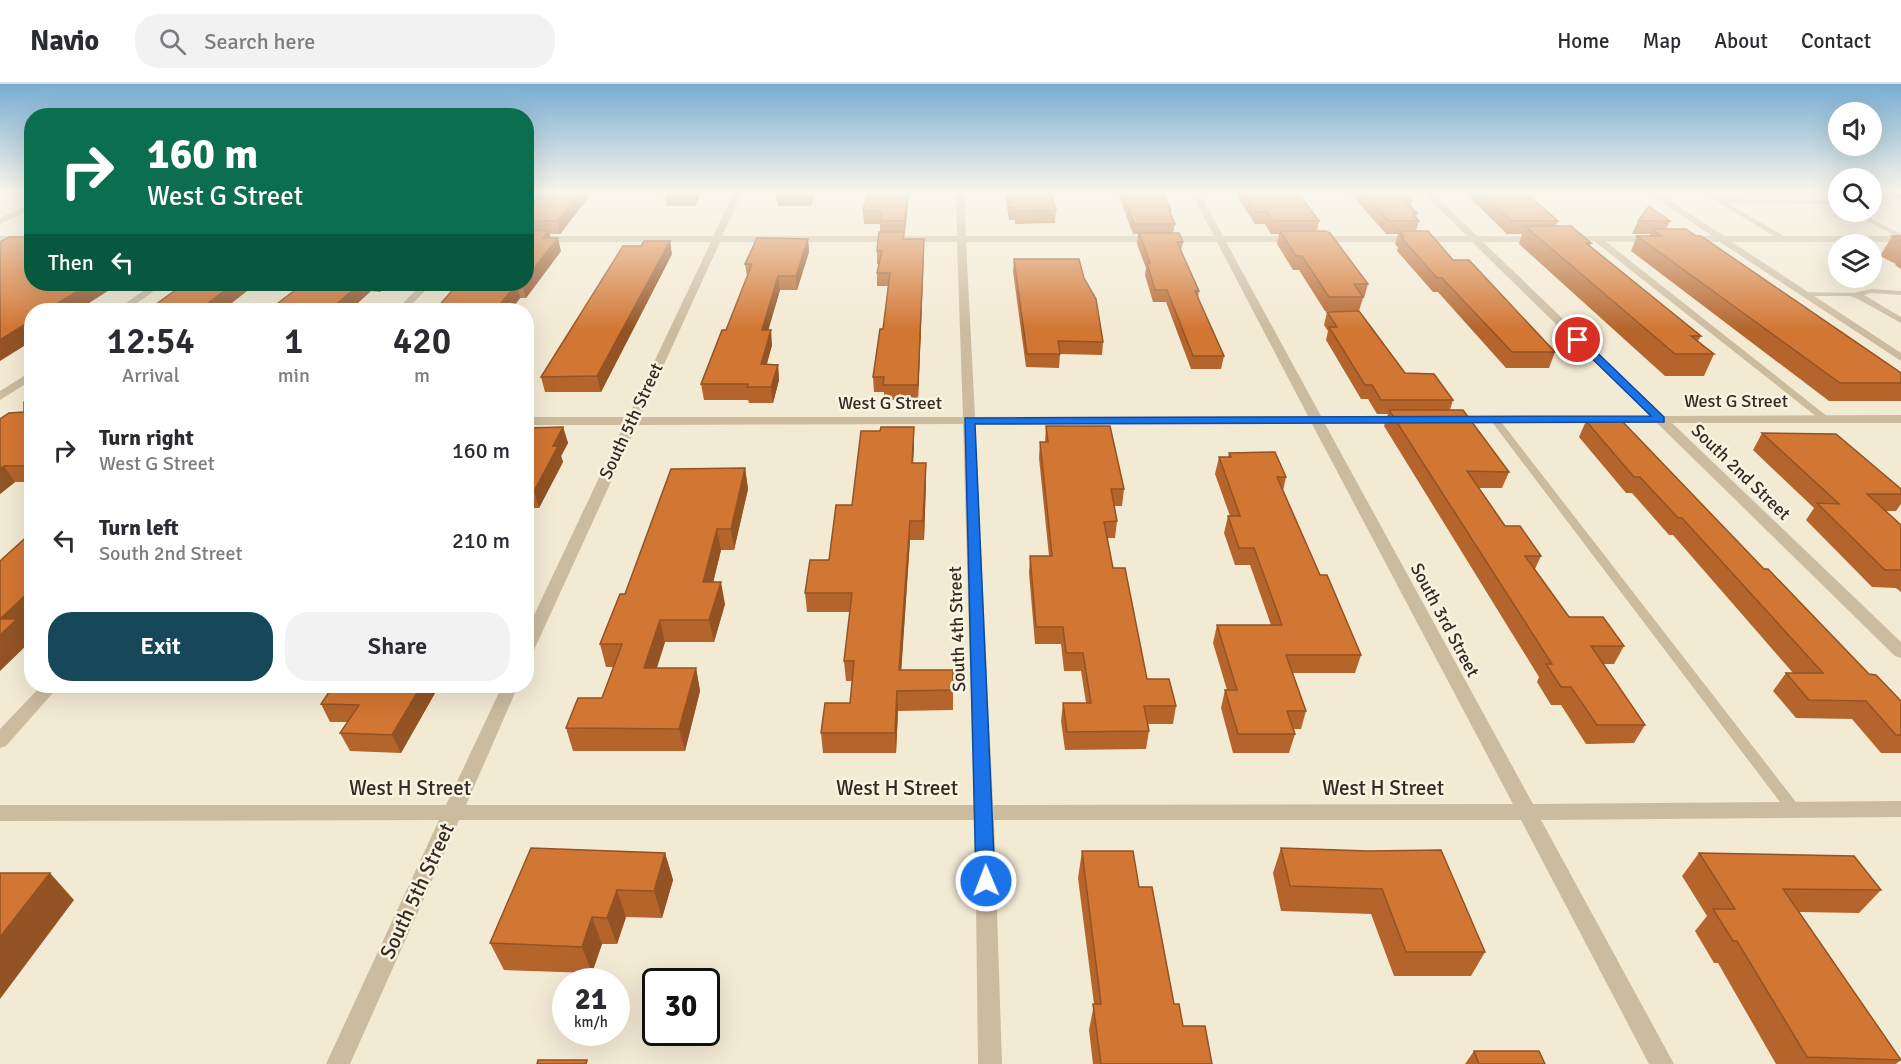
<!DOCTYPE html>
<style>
:root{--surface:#fff;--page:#f2f2f3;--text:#2b2b33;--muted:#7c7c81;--line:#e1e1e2;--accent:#164859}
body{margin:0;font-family:Signika,sans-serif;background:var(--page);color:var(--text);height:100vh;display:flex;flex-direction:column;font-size:22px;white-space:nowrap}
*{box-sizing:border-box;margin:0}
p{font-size:20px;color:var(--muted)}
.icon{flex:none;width:33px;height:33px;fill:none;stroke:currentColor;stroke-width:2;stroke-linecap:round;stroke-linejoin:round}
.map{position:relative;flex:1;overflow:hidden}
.side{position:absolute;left:24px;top:219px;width:510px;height:390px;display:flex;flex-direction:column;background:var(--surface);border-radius:24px;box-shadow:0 6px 24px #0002}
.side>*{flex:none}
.hud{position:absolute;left:24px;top:24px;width:510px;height:183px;border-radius:24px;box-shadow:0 6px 24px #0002;background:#0b6e4f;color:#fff;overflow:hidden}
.fabs{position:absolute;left:1828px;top:18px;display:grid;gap:12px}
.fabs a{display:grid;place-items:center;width:54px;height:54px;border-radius:50%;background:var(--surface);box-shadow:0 6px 24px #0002;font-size:30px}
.speed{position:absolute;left:552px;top:884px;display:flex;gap:12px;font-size:30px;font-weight:700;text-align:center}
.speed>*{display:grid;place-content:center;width:78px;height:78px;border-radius:50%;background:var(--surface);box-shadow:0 6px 24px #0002;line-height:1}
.speed small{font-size:15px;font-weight:400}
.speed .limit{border:3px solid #111;border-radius:9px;background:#fff;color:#111}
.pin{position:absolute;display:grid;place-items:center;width:51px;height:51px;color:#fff;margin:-26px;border:3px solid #fff;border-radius:50%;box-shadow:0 2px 6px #0007}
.me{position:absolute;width:66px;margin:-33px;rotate:359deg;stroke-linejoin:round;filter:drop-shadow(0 0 4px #0008)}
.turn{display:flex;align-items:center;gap:21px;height:126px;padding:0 24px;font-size:27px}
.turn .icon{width:78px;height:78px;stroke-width:2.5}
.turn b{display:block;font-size:42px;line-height:51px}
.then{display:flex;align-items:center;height:57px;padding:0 24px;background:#0003;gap:12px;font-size:22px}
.eta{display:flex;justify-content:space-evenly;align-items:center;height:102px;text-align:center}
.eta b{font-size:36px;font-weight:600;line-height:42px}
.button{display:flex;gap:12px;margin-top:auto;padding:12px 24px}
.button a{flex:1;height:69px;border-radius:24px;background:var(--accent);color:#fff;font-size:24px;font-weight:600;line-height:69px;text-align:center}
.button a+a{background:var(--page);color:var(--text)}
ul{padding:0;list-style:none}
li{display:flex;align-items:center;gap:18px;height:90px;padding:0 24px}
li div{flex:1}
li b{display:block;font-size:22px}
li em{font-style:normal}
header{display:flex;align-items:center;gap:36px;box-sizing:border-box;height:84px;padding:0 30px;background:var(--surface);border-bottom:2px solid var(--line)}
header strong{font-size:28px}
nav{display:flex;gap:33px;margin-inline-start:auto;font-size:21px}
.search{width:420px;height:54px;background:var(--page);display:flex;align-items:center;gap:15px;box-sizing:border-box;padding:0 21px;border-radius:24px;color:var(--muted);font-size:22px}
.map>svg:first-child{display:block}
</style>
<header>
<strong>Navio</strong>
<div class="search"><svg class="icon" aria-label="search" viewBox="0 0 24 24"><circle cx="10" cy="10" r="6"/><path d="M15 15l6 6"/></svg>Search here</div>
<nav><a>Home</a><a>Map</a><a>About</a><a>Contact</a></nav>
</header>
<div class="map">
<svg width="1901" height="980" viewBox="0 0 1901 980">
<rect width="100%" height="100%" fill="#f3ead4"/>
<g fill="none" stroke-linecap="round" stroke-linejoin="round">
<path fill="#cbbb9f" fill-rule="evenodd" d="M 0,109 L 8,109 L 0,113 Z
M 1703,109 L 1710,109 L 1721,115 L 1835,116 L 1839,117 L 1839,122 L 1834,120 L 1728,119 L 1785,153 L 1785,157 L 1782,157 Z
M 1851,128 L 1858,128 L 1901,150 L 1901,155 Z
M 1594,153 L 1600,153 L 1828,333 L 1828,337 L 1822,337 L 1594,157 Z
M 1871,205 L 1901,207 L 1901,211 L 1871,209 L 1864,211 L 1901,233 L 1901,239 L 1858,215 L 1850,212 L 1805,212 L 1801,210 L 1805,208 L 1854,209 Z
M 1495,333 L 1498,334 L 1799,722 L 1802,726 L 1799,730 L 1794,732 L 1789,730 L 1492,338 L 1492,334 Z"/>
<path fill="#cbbb9f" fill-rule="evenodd" d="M 734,109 L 742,109 L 722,152 L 957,152 L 956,109 L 964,109 L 966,152 L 1214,152 L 1191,109 L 1199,109 L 1223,152 L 1467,152 L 1423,109 L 1432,109 L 1477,152 L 1543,153 L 1543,157 L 1540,158 L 1483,158 L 1664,332 L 1901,331 L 1901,339 L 1672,339 L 1901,558 L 1901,574 L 1895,572 L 1657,339 L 1447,339 L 1445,336 L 1451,332 L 1650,332 L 1472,158 L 1226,158 L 1321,332 L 1406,332 L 1412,336 L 1406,340 L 1325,340 L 1533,720 L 1901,717 L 1901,733 L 1541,736 L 1674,980 L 1649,980 L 1521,736 L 994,736 L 1002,980 L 978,980 L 975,736 L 459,736 L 350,980 L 326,980 L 439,736 L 0,737 L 0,721 L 446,721 L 502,602 L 518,602 L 466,721 L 974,721 L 963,340 L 637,341 L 534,566 L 532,570 L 526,571 L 526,548 L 624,341 L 526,341 L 526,333 L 628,333 L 711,158 L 526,158 L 526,152 L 713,152 ZM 720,158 L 957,158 L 963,333 L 640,333 ZM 966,158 L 1217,158 L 1308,332 L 975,333 ZM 975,340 L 1312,340 L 1513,720 L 993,721 Z
M 1649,109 L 1658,109 L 1724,152 L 1901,152 L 1901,158 L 1732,158 L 1901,269 L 1901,277 L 1720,158 L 1681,157 L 1681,153 L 1684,152 L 1712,152 Z
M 32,119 L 32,125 L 0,140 L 0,134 Z
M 0,152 L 32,152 L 32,158 L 0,158 Z
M 1567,152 L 1654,152 L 1659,155 L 1654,158 L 1564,157 L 1564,153 Z
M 153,200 L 164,200 L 127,226 L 116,226 Z
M 422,200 L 432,200 L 406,226 L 396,226 Z
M 32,287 L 32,296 L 0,316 L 0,307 Z
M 41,602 L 59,602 L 6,662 L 0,664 L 0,645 Z"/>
<path fill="#9f8a71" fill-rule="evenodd" d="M 1888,109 L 1901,110 L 1901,115 L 1889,111 Z"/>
</g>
<path fill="#b5652c" d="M 592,109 L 560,150 L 549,150 L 550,154 L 561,167 L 526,214 L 520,214 L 511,226 L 435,226 L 458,200 L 526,200 L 526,125 Z
M 701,109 L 695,122 L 667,122 L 665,113 Z
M 815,109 L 811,122 L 778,122 L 777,113 Z
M 868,109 L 909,109 L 904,155 L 924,155 L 918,316 L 884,316 L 884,308 L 874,308 L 873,293 L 883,245 L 888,202 L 877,202 L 877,189 L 879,180 L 877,180 L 877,167 L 880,148 L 880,140 L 864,140 L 863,127 Z
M 1005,109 L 1051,109 L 1056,126 L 1055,139 L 1015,140 L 1015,136 L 1009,136 Z
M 1118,109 L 1163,109 L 1171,126 L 1170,130 L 1175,140 L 1173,149 L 1183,158 L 1181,167 L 1199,207 L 1198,214 L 1224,272 L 1221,285 L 1191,285 L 1166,218 L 1153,218 L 1145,191 L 1146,184 L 1137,160 L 1138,150 L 1133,150 Z
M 1235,109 L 1298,109 L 1319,137 L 1317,147 L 1368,200 L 1364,214 L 1363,214 L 1359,227 L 1325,227 L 1299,186 L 1293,186 L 1277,160 L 1279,150 L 1271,150 L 1265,140 L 1255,140 Z
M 1350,109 L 1405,109 L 1412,116 L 1411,122 L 1417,129 L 1416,133 L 1419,137 L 1416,147 L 1453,176 L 1555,268 L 1549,284 L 1506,284 L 1438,208 L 1433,208 L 1397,167 L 1398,163 L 1395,160 L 1398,150 L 1386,150 Z
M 1465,109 L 1526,109 L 1558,137 L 1556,142 L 1591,159 L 1590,162 L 1701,252 L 1698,257 L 1714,270 L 1704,292 L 1665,292 L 1519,160 L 1522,150 L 1507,150 Z
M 1638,137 L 1670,137 L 1666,145 L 1901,289 L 1901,317 L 1829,317 L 1631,167 L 1637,152 L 1649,152 L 1650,150 L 1632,150 Z
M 1892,152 L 1901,152 L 1901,185 L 1895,181 L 1896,180 L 1880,172 Z
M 808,155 L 809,168 L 797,206 L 780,206 L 768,246 L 772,261 L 767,280 L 778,281 L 779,296 L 773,319 L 749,319 L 748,316 L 704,316 L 701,300 L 726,246 L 747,192 L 745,180 Z
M 672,170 L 601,308 L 545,308 L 541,293 Z
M 1014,175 L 1084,194 L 1103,258 L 1102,271 L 1060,270 L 1059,284 L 1026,283 L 1013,187 Z
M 303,200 L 388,200 L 380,208 L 371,207 L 350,226 L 269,226 Z
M 1327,228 L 1405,289 L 1453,316 L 1450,326 L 1509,388 L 1502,404 L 1479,404 L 1505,442 L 1541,472 L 1535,485 L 1569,533 L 1624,562 L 1614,580 L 1603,580 L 1645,641 L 1634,659 L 1586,660 L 1561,621 L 1551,621 L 1537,598 L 1539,593 L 1384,342 L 1388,330 L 1377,330 L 1368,315 L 1361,315 L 1326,256 L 1328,247 L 1324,241 Z
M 32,312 L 32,398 L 15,398 L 0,410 L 0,335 L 24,328 Z
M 1586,337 L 1764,485 L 1869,590 L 1901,617 L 1901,669 L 1881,669 L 1852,635 L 1796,634 L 1773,607 L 1786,589 L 1793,589 L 1673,451 L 1669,451 L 1632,409 L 1626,409 L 1579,353 Z
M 1046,342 L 1124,405 L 1122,422 L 1114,422 L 1117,437 L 1115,454 L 1107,454 L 1113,484 L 1147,595 L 1176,622 L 1173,640 L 1148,640 L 1149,647 L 1146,665 L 1065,666 L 1061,637 L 1063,619 L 1086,619 L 1081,587 L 1064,587 L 1061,560 L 1035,560 L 1029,489 L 1030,472 L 1049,472 L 1039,374 L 1040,358 L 1045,358 Z
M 563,343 L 568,359 L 561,372 L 563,378 L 539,424 L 527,424 L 526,425 L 526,344 Z
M 914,343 L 914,361 L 913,379 L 926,379 L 926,398 L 924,456 L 910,456 L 901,586 L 953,586 L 953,626 L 898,627 L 896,669 L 823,669 L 821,649 L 850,619 L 852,597 L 846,597 L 844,577 L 850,528 L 807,528 L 805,509 L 829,476 L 852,421 L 880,347 Z
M 1762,349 L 1901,405 L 1901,420 L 1896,427 L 1886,427 L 1901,441 L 1901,508 L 1896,504 L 1872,503 L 1806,436 L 1814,424 L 1753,366 Z
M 1229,369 L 1286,393 L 1283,407 L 1320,491 L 1361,571 L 1355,589 L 1293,589 L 1306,627 L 1301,645 L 1293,645 L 1295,650 L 1289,669 L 1233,669 L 1221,624 L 1225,606 L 1227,606 L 1213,559 L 1217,541 L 1271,541 L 1250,481 L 1235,481 L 1224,449 L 1228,432 L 1230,432 L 1215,390 L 1219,373 L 1228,373 Z
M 745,384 L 748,405 L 734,466 L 721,466 L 713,498 L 725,520 L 714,558 L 665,558 L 657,584 L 696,584 L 700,607 L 685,667 L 573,667 L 566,644 L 602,614 L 614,583 L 606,583 L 600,560 L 625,510 Z
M 135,602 L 188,602 L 184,606 L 139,607 Z
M 439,602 L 401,669 L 350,667 L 340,649 L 348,638 L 330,638 L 321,620 Z
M 1281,764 L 1368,767 L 1485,868 L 1471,892 L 1394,892 L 1371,830 L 1281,827 L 1273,789 Z
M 1082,767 L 1139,803 L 1174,920 L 1183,942 L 1212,980 L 1093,980 L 1089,946 L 1094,920 L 1078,794 Z
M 665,769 L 673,796 L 662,834 L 626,833 L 617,860 L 602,860 L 592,889 L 504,886 L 490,859 Z
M 1699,769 L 1881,806 L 1859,829 L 1799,828 L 1901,976 L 1896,980 L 1776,980 L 1718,879 L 1714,879 L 1695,847 L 1707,832 L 1682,792 Z
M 1474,967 L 1545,980 L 1465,980 Z"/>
<path fill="#935324" d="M 580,109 L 592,109 L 560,150 L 557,137 Z
M 696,109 L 701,109 L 695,122 L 693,114 Z
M 811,109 L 815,109 L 811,122 L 810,113 Z
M 907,109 L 909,109 L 905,150 L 905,137 Z
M 549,147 L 552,160 L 543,154 Z
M 558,154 L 561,167 L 526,214 L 522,200 L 526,200 L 526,194 Z
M 808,155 L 809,168 L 797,206 L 796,192 Z
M 924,155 L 924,168 L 918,316 L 918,301 Z
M 670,157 L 672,170 L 601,308 L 597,292 Z
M 778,192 L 780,206 L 764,261 L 762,246 Z
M 89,200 L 119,200 L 78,226 L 47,226 Z
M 233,200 L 256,200 L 223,226 L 199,226 Z
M 360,200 L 368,200 L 371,207 L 350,226 L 329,226 Z
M 377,200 L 388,200 L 380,208 Z
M 517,200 L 520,214 L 511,226 L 495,226 Z
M 32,236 L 32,257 L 0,277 L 0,256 Z
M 771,246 L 772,261 L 762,296 L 761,280 Z
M 778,281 L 779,296 L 773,319 L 771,303 Z
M 563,343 L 568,359 L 561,372 L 563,378 L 539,424 L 534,407 L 553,362 Z
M 914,343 L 914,361 L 912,398 L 912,379 Z
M 926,379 L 926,398 L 924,456 L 923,437 Z
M 4,382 L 15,398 L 0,410 L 0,385 Z
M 745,384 L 748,405 L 734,466 L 731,445 Z
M 910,437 L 910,456 L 900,606 L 899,586 Z
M 717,445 L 721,466 L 708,520 L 703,498 Z
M 721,498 L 725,520 L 714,558 L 709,536 Z
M 32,505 L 32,539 L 25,546 L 32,554 L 32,556 L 0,587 L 0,535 Z
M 660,536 L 665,558 L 649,607 L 644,584 Z
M 696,584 L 700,607 L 685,667 L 679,645 Z
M 181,602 L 188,602 L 184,606 Z
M 421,602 L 439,602 L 401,669 L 392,651 Z
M 897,607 L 898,627 L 896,669 L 895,649 Z
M 665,769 L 673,796 L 662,834 L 654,807 Z
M 50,789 L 74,816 L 0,915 L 0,853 Z
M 617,806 L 626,833 L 617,860 L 607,834 Z
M 592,833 L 602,860 L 592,889 L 582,863 Z"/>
<path fill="#d27633" stroke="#935324" stroke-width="1.5" d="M 541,109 L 580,109 L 557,137 L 526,137 L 526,125 Z
M 669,109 L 696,109 L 693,114 L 665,113 Z
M 779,109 L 811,109 L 810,113 L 777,113 Z
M 868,109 L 907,109 L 905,137 L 880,137 L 881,127 L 863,127 Z
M 1007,109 L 1051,109 L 1056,126 L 1016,127 L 1015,123 L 1009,123 Z
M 1123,109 L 1163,109 L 1171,126 L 1169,126 L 1175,140 L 1134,140 Z
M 1245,109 L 1298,109 L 1319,137 L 1273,137 L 1267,128 L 1257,128 Z
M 1364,109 L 1405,109 L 1412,116 L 1404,116 L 1417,129 L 1412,129 L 1419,137 L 1389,137 Z
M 1482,109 L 1526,109 L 1558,137 L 1512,137 Z
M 1649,122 L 1670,137 L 1638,137 Z
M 1525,142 L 1571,142 L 1591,159 L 1586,159 L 1701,252 L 1691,252 L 1714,270 L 1675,270 Z
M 1652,145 L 1686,145 L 1696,152 L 1701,152 L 1901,289 L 1901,299 L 1840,299 L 1637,152 L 1661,152 Z
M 526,146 L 549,147 L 543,154 L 558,154 L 526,194 Z
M 1280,147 L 1326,147 L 1330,149 L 1368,200 L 1354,200 L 1363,213 L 1329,213 L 1302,172 L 1296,172 Z
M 1399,147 L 1428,147 L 1453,176 L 1469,176 L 1555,268 L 1512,268 L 1442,194 L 1437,194 L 1401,153 L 1404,153 Z
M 879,148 L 904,148 L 903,155 L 924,155 L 918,301 L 883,301 L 884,293 L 873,293 L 880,245 L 883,245 L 890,189 L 877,189 L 882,167 L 877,167 Z
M 1139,149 L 1179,149 L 1183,158 L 1177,158 L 1199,207 L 1195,207 L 1224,272 L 1193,272 L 1167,206 L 1155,206 L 1147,179 L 1150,179 Z
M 1892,152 L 1901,152 L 1901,157 Z
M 9,153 L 32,153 L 32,200 L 89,200 L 47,226 L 32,226 L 32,236 L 0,256 L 0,158 Z
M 757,154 L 808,155 L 796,192 L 778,192 L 762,246 L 771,246 L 761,280 L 778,281 L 771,303 L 747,303 L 748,300 L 701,300 L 722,246 L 726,246 L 752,180 L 745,180 Z
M 644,157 L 670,157 L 597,292 L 541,293 L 623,162 L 641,162 Z
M 1014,175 L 1079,175 L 1084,194 L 1096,215 L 1103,258 L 1058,257 L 1060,270 L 1027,270 Z
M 184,200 L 233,200 L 199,226 L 148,226 Z
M 303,200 L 360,200 L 329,226 L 269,226 Z
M 458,200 L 517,200 L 495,226 L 435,226 Z
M 1359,227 L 1405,289 L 1434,290 L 1453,316 L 1381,316 L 1372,301 L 1365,301 L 1329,243 L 1337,243 L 1327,228 Z
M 32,312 L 32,382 L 4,382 L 0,385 L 0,335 L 9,329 L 24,328 L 24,318 Z
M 1389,326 L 1463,326 L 1509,388 L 1467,387 L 1505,442 L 1520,442 L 1541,472 L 1525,472 L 1569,533 L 1603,533 L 1624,562 L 1591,562 L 1645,641 L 1597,641 L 1571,603 L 1561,603 L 1546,580 L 1552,580 Z
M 1586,337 L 1622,337 L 1764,485 L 1768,485 L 1869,590 L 1876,591 L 1901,617 L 1901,651 L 1896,651 L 1866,617 L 1809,616 L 1786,589 L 1823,589 L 1682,434 L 1678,434 L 1640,393 L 1634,393 Z
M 1046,342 L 1110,342 L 1124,405 L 1111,405 L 1117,437 L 1104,438 L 1113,484 L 1125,484 L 1147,595 L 1169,595 L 1176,622 L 1144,622 L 1149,647 L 1067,648 L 1063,619 L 1091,619 L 1083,569 L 1066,569 L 1063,543 L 1036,543 L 1030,472 L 1052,472 L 1040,358 L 1048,358 Z
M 563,343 L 553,362 L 558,362 L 534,407 L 526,407 L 526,344 Z
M 881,343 L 914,343 L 912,379 L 926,379 L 923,437 L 910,437 L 899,586 L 953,586 L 953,606 L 897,607 L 895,649 L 821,649 L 825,619 L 850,619 L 854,577 L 844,577 L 852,509 L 805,509 L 810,476 L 829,476 L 836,421 L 852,421 L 861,347 L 880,347 Z
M 1762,349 L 1836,350 L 1901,405 L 1901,410 L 1867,410 L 1901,441 L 1901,486 L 1885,486 L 1817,419 L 1839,420 Z
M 1275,368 L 1286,393 L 1277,393 L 1320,491 L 1327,491 L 1361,571 L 1286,571 L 1306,627 L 1287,627 L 1295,650 L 1238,650 L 1225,606 L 1237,606 L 1217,541 L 1282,541 L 1254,464 L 1239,464 L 1228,432 L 1240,432 L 1219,373 L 1231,373 L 1229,369 Z
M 745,384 L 731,445 L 717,445 L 703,498 L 721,498 L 709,536 L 660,536 L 644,584 L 696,584 L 679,645 L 566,644 L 578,614 L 602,614 L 622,560 L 600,560 L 620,510 L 625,510 L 671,385 Z
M 32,448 L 32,505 L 0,535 L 0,477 Z
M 0,535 L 17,535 L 0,551 Z
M 333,602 L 421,602 L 392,651 L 340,649 L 359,621 L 321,620 Z
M 531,764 L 665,769 L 654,807 L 617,806 L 607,834 L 592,833 L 582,863 L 490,859 Z
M 1281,764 L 1368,767 L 1441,766 L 1485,868 L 1406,868 L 1382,805 L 1290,802 Z
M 1082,767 L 1133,767 L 1139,803 L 1152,803 L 1174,920 L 1179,920 L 1183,942 L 1205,942 L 1212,980 L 1101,980 L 1093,920 L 1101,920 Z
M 1699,769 L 1854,772 L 1881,806 L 1783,805 L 1901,976 L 1807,973 L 1737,857 L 1733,857 L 1713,825 L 1735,825 Z
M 0,789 L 50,789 L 0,853 Z
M 1474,967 L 1539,967 L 1545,980 L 1479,980 Z
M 538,976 L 587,976 L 586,980 L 537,980 Z"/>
<linearGradient id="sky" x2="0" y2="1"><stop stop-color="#78add2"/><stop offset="0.44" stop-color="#faf6ec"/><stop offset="1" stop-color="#faf6ec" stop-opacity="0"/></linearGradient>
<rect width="1901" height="246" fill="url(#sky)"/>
<path fill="#1a73e8" stroke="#114b97" stroke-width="1.5" d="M 1575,254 L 1582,254 L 1664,333 L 1664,338 L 975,340 L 995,797 L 992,802 L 986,805 L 979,802 L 976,797 L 965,334 L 1651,332 L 1575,258 Z"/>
<g text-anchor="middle" stroke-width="5" stroke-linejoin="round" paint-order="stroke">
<g font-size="18" fill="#342c24" stroke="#faf3e0">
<text x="1736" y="323">West G Street</text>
<text x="890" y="325">West G Street</text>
<text transform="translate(631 337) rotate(-65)" y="6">South 5th Street</text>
<text transform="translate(1741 388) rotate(44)" y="6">South 2nd Street</text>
<text transform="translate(1445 536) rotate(62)" y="6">South 3rd Street</text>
<text transform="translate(957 545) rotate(-92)" y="6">South 4th Street</text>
</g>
<g font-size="21" fill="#342c24" stroke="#faf3e0">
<text x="410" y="711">West H Street</text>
<text x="897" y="711">West H Street</text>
<text x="1383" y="711">West H Street</text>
<text transform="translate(417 807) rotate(-65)" y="7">South 5th Street</text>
</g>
</g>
</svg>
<div class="fabs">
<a><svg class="icon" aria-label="sound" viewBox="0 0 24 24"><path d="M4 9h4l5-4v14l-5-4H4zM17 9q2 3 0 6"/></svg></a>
<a><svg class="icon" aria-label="search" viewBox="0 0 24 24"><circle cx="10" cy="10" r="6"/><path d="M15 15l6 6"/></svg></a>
<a><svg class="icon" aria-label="layers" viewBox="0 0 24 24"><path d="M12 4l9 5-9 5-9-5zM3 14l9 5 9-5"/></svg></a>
</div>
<div class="speed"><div>21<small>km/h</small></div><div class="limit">30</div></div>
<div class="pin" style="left:1578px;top:256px;background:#d93025"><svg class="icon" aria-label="arrive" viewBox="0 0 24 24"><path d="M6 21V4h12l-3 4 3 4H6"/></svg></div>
<svg class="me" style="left:986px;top:797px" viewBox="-20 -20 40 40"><circle r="17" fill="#1a73e8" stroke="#fff" stroke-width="3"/><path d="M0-11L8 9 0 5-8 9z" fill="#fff"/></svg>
<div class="hud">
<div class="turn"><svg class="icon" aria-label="right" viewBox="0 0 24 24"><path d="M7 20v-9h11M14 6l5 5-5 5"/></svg><div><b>160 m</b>West G Street</div></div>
<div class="then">Then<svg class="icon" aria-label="left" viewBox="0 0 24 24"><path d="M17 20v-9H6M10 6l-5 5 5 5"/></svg></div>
</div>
<section class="side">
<div class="eta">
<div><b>12:54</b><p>Arrival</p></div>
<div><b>1</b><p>min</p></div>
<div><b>420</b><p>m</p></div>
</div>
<ul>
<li><svg class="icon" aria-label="right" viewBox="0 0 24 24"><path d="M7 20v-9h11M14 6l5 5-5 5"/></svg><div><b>Turn right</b><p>West G Street</p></div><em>160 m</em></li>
<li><svg class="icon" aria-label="left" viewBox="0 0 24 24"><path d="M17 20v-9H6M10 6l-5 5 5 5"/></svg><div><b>Turn left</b><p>South 2nd Street</p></div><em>210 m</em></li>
</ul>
<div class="button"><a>Exit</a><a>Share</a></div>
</section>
</div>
